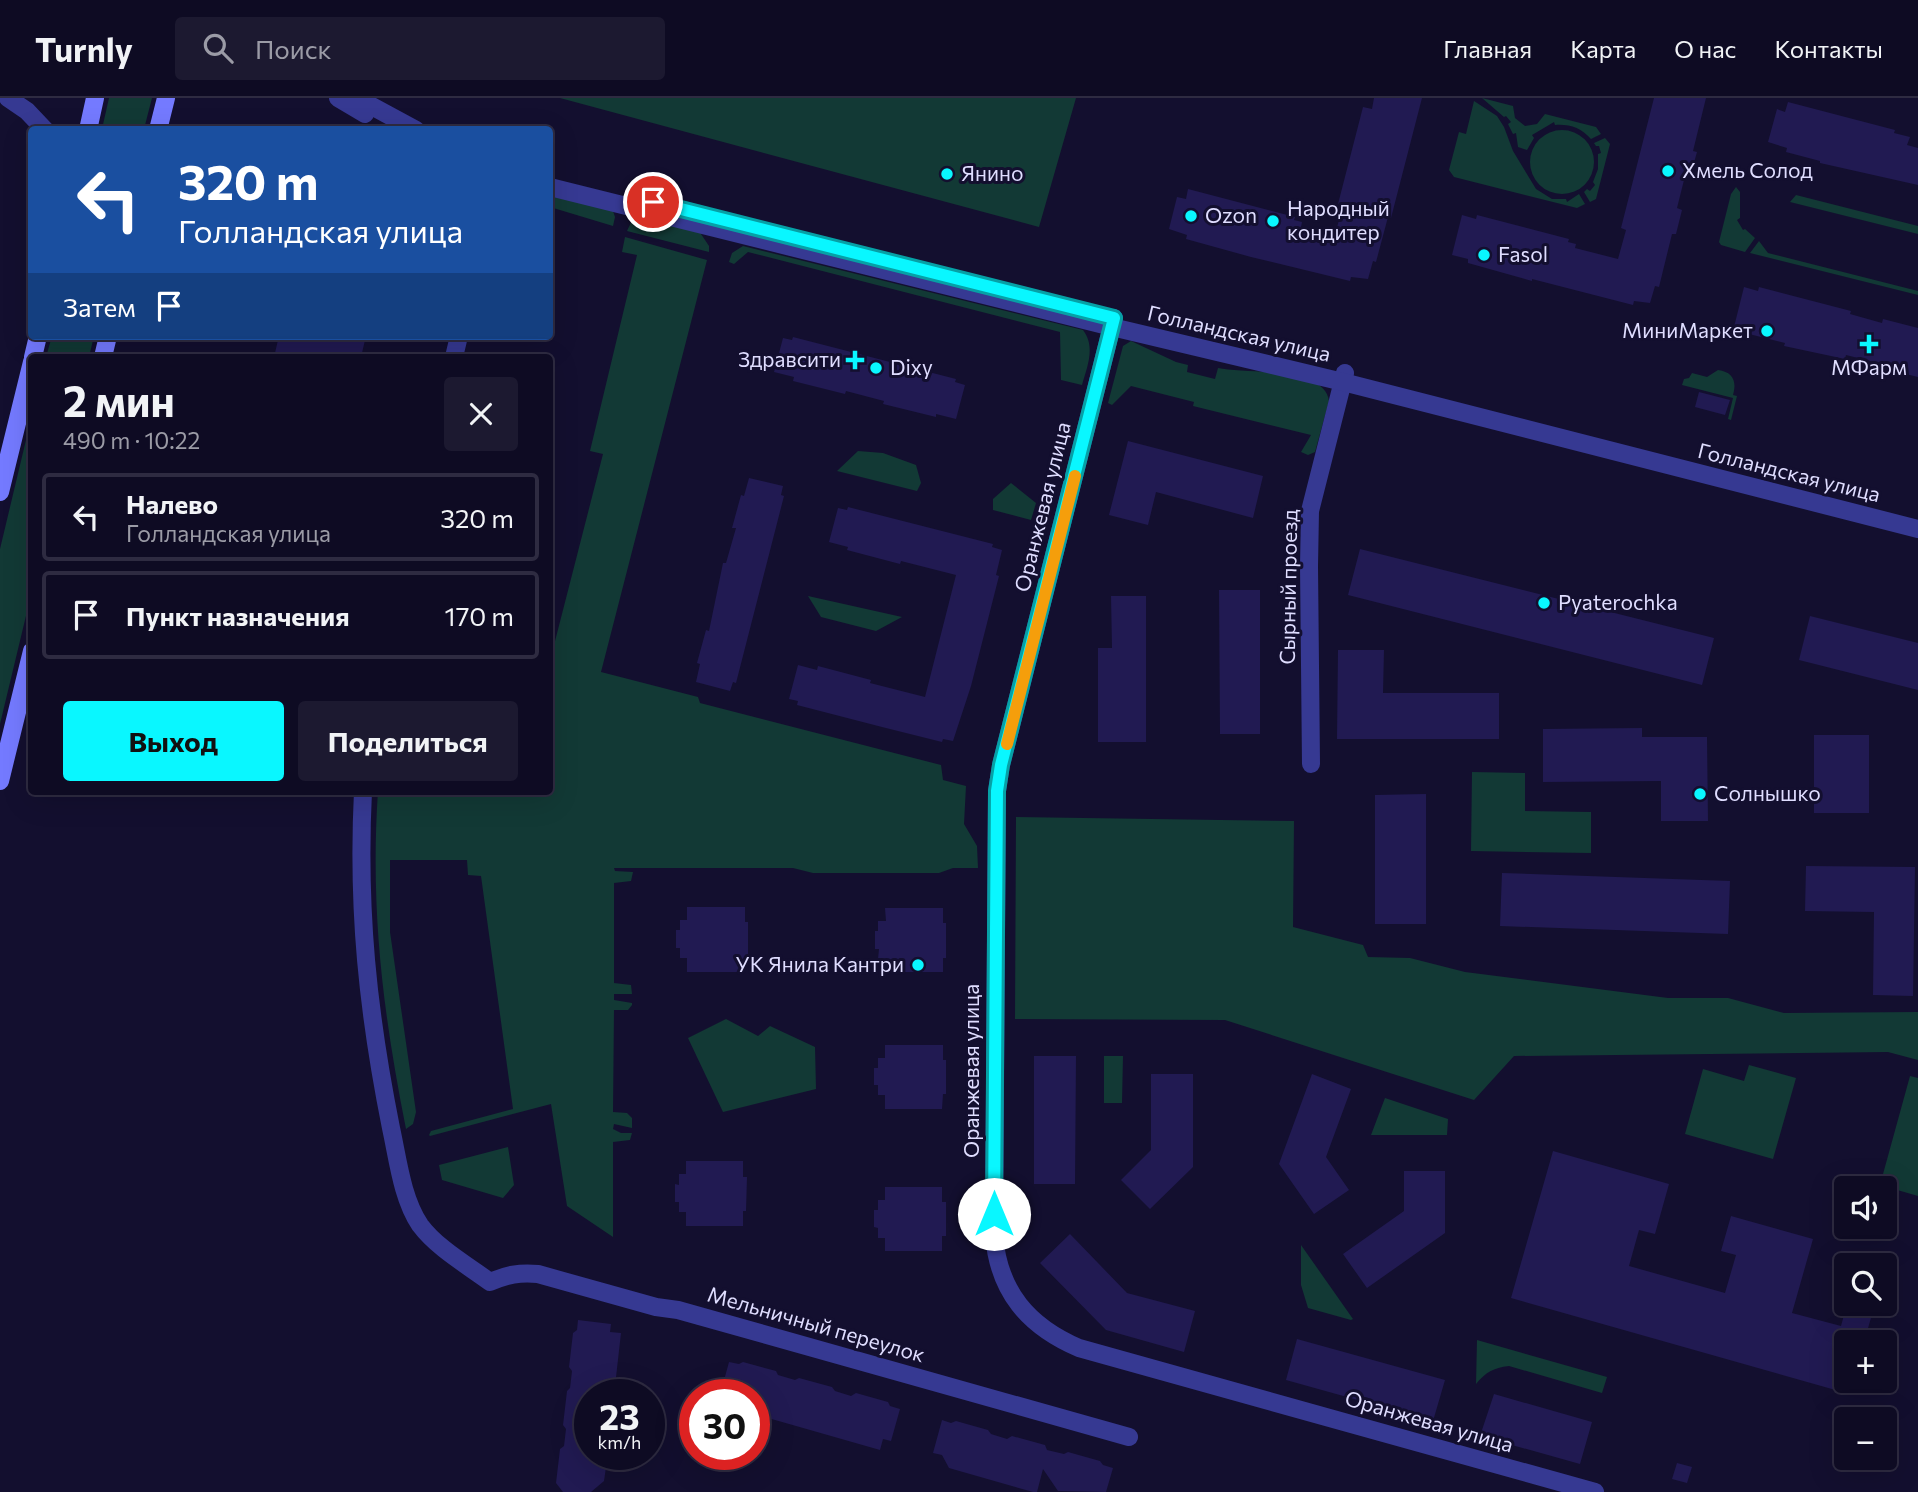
<!DOCTYPE html>
<html lang="ru">
<meta charset="utf-8">
<style>
:root{--surface:#0e0b23;--page:#1c1930;--text:#f1f3f6;--muted:#9b9ba6;--line:#2e2b41;--accent:#09f7ff}
body{margin:0;font-family:Commissioner,sans-serif;background:var(--page);color:var(--text);height:100vh;display:flex;flex-direction:column;font-size:26px;white-space:nowrap}
*{box-sizing:border-box;margin:0}
p{font-size:23px;color:var(--muted)}
.icon{flex:none;width:38px;height:38px;fill:none;stroke:currentColor;stroke-width:2;stroke-linecap:round;stroke-linejoin:round}
.map{position:relative;flex:1;overflow:hidden}
.panel{position:absolute;left:28px;top:256px;width:525px;height:441px;display:flex;flex-direction:column;background:var(--surface);border-radius:7px;box-shadow:0 7px 28px #0002,0 0 0 2px var(--line)}
.panel>*{flex:none}
.hud{position:absolute;left:28px;top:28px;width:525px;height:214px;border-radius:7px;box-shadow:0 7px 28px #0002,0 0 0 2px var(--line);background:#1a4fa0;color:#fff;overflow:hidden}
.tools{position:absolute;left:1834px;top:1078px;display:grid;gap:14px}
.tools a{display:grid;place-items:center;width:63px;height:63px;border-radius:7px;background:var(--surface);box-shadow:0 7px 28px #0002,0 0 0 2px var(--line);font-size:35px}
.speed{position:absolute;left:574px;top:1281px;display:flex;gap:14px;font-size:35px;font-weight:700;text-align:center}
.speed>*{display:grid;place-content:center;width:91px;height:91px;border-radius:50%;background:var(--surface);box-shadow:0 7px 28px #0002,0 0 0 2px var(--line);line-height:1}
.speed small{font-size:18px;font-weight:400}
.speed .limit{border:10px solid #d22;background:#fff;color:#111}
.pin{position:absolute;display:grid;place-items:center;width:60px;height:60px;color:#fff;margin:-30px;border:4px solid #fff;border-radius:50%;box-shadow:0 2px 7px #0007}
.me{position:absolute;width:77px;margin:-38px;rotate:0deg;stroke-linejoin:round;filter:drop-shadow(0 0 5px #0008)}
.turn{display:flex;align-items:center;gap:24px;height:147px;padding:0 35px;font-size:32px}
.turn .icon{width:91px;height:91px;stroke-width:2.5}
.turn b{display:block;font-size:49px;line-height:60px}
.then{display:flex;align-items:center;height:66px;padding:0 35px;background:#0003;gap:14px;font-size:26px}
.round{display:grid;place-items:center;flex:none;width:74px;height:74px;border-radius:7px;background:var(--page)}
.headline{display:flex;align-items:center;justify-content:space-between;height:119px;padding:0 35px}
h1{font-size:42px;font-weight:700;line-height:52px}
.button{display:flex;gap:14px;margin-top:auto;padding:14px 35px}
.button a{flex:1;height:80px;border-radius:7px;background:var(--accent);color:#111;font-size:28px;font-weight:700;line-height:80px;text-align:center}
.button a+a{background:var(--page);color:var(--text)}
ul{padding:0;list-style:none}
li{display:flex;align-items:center;gap:21px;height:88px;margin:0 14px 10px;padding:0 21px;border:4px solid var(--line);border-radius:7px}
li div{flex:1}
li b{display:block;font-size:26px}
li em{font-style:normal}
header{display:flex;align-items:center;gap:42px;box-sizing:border-box;height:98px;padding:0 35px;background:var(--surface);border-bottom:2px solid var(--line)}
header strong{font-size:33px}
nav{display:flex;gap:38px;margin-inline-start:auto;font-size:24px}
.search{width:490px;height:63px;background:var(--page);display:flex;align-items:center;gap:18px;box-sizing:border-box;padding:0 24px;border-radius:7px;color:var(--muted);font-size:26px}
.map>svg:first-child{display:block}
</style>
<header>
<strong>Turnly</strong>
<div class="search"><svg class="icon" aria-label="search" viewBox="0 0 24 24"><circle cx="10" cy="10" r="6"/><path d="M15 15l6 6"/></svg>Поиск</div>
<nav><a>Главная</a><a>Карта</a><a>О нас</a><a>Контакты</a></nav>
</header>
<div class="map">
<svg width="1918" height="1394" viewBox="0 0 1918 1394">
<rect width="100%" height="100%" fill="#130f2f"/>
<path fill="#123935" d="M 109,0 L 152,0 L 144,31 L 102,31 Z
M 560,0 L 1076,0 L 1039,129 Z
M 1482,0 L 1513,8 L 1515,20 L 1525,28 L 1537,26 L 1545,16 L 1596,29 L 1601,36 L 1591,41 C 1581,30 1570,26 1555,27 L 1554,24 L 1532,37 L 1534,40 L 1527,52 L 1518,49 L 1516,35 L 1513,36 L 1508,26 L 1511,24 L 1506,18 L 1504,19 Z
M 1474,3 L 1497,18 L 1504,29 L 1513,53 L 1536,91 L 1552,101 L 1566,101 L 1567,104 L 1579,96 L 1585,106 L 1577,110 L 1454,79 L 1449,72 L 1459,34 L 1466,36 Z
M1530 64a32 32 0 1 1 64 0a32 32 0 1 1-64 0Z
M 1605,40 L 1610,46 L 1596,101 L 1590,104 L 1584,94 L 1587,91 L 1590,93 L 1595,87 L 1593,84 L 1598,71 L 1598,56 L 1601,55 L 1599,48 L 1596,48 L 1594,45 Z
M 1736,89 L 1740,94 L 1740,120 L 1737,122 L 1743,132 L 1745,131 L 1755,140 L 1745,154 L 1721,147 L 1719,144 L 1731,96 Z
M 550,94 L 613,113 L 615,119 L 613,128 L 550,109 Z
M 1796,97 L 1918,128 L 1918,136 L 1790,104 Z
M 634,118 L 699,133 L 709,148 L 709,154 L 627,133 Z
M 625,139 L 707,162 L 601,574 L 698,599 L 700,605 L 941,667 L 943,682 L 966,688 L 964,726 L 977,748 L 978,770 L 953,770 L 939,775 L 813,775 L 793,770 L 614,770 L 615,773 L 633,774 L 631,783 L 614,785 L 614,885 L 631,887 L 632,896 L 614,896 L 614,902 L 632,905 L 632,907 L 628,912 L 614,912 L 613,1014 L 627,1015 L 632,1020 L 632,1030 L 614,1026 L 613,1031 L 621,1035 L 632,1035 L 630,1042 L 613,1044 L 613,1139 L 567,1108 L 551,1006 L 430,1038 L 429,1037 L 431,1033 L 513,1011 L 481,778 L 468,777 L 467,762 L 390,762 L 390,834 L 416,1014 L 413,1026 L 406,1031 C 383,915 370,812 378,693 L 550,693 L 550,556 L 553,551 L 603,356 L 590,353 L 637,157 L 622,154 Z
M 1759,143 L 1768,155 L 1918,193 L 1918,197 L 1750,155 Z
M 743,148 L 1083,232 C 1096,249 1087,269 1082,287 L 1061,282 L 1060,234 L 748,154 L 734,166 L 729,164 L 732,155 Z
M 52,238 L 94,238 L 89,259 L 46,259 Z
M 1131,243 L 1176,264 L 1188,267 L 1187,274 L 1215,281 L 1218,270 C 1243,276 1326,268 1329,303 L 1315,354 L 1308,357 L 1301,354 L 1311,337 L 1193,308 L 1194,304 L 1131,288 L 1112,307 L 1108,305 L 1123,248 Z
M 1718,272 C 1733,274 1737,283 1733,297 L 1737,298 L 1731,322 L 1728,321 L 1733,300 L 1682,287 L 1684,281 L 1689,280 L 1692,275 L 1707,279 Z
M 31,321 L 31,497 L 0,626 L 0,451 Z
M 858,353 L 883,355 L 916,367 L 921,385 L 917,393 L 837,373 Z
M 1011,385 L 1036,405 L 1031,422 L 993,412 L 993,401 Z
M 808,498 L 902,519 L 876,533 L 821,519 Z
M 1472,674 L 1525,675 L 1525,713 L 1591,714 L 1591,755 L 1471,753 Z
M 1016,719 L 1294,723 L 1293,829 L 1363,847 L 1368,859 L 1410,860 L 1465,874 L 1668,900 L 1728,900 L 1784,915 L 1918,914 L 1918,962 L 1888,954 L 1514,958 L 1474,1002 L 1225,922 L 1015,921 Z
M 726,921 L 758,938 L 770,928 L 815,949 L 816,991 L 723,1014 L 688,940 Z
M 1104,958 L 1123,958 L 1122,1005 L 1104,1005 Z
M 1749,967 L 1796,980 L 1773,1061 L 1685,1036 L 1703,971 L 1744,983 Z
M 1910,978 L 1918,980 L 1918,1098 L 1880,1087 Z
M 1385,1000 L 1448,1021 L 1447,1037 L 1371,1037 Z
M 508,1049 L 514,1087 L 503,1100 L 442,1082 L 439,1067 Z
M 1301,1147 L 1353,1221 L 1351,1222 L 1308,1210 L 1301,1187 Z
M 1477,1242 L 1607,1279 L 1602,1295 L 1509,1268 C 1493,1270 1486,1274 1476,1286 Z"/>
<path fill="#211a52" d="M 1374,0 L 1422,0 L 1391,120 L 1388,119 L 1376,164 L 1373,163 L 1368,181 L 1351,179 L 1350,183 L 1251,159 L 1186,141 L 1187,137 L 1169,131 L 1177,99 L 1186,101 L 1188,91 L 1295,119 L 1294,122 L 1302,124 L 1301,129 L 1335,137 L 1343,107 L 1338,106 L 1363,9 L 1372,11 Z
M 1654,0 L 1706,0 L 1693,53 L 1697,54 L 1690,79 L 1685,78 L 1677,110 L 1682,112 L 1676,136 L 1672,136 L 1659,189 L 1655,188 L 1650,205 L 1634,203 L 1633,207 L 1532,181 L 1532,183 L 1468,165 L 1468,161 L 1452,157 L 1462,117 L 1476,121 L 1477,117 L 1569,141 L 1568,144 L 1576,146 L 1575,150 L 1618,161 L 1626,132 L 1621,130 Z
M 1788,4 L 1895,32 L 1894,35 L 1910,39 L 1907,47 L 1918,50 L 1918,87 L 1820,65 L 1820,63 L 1786,54 L 1787,50 L 1768,44 L 1777,11 L 1785,14 Z
M 1744,189 L 1758,193 L 1759,189 L 1851,213 L 1850,216 L 1882,225 L 1883,221 L 1918,230 L 1918,279 L 1881,270 L 1882,266 L 1846,257 L 1845,261 L 1784,248 L 1785,245 L 1749,236 L 1750,233 L 1734,229 Z
M 279,238 L 366,238 L 361,259 L 274,259 Z
M 793,239 L 956,281 L 955,284 L 965,287 L 956,321 L 936,316 L 936,319 L 883,306 L 884,303 L 846,293 L 845,296 L 793,283 L 794,279 L 774,274 L 783,240 L 792,242 Z
M 1699,294 L 1730,302 L 1725,317 L 1695,309 Z
M 1128,343 L 1263,378 L 1253,420 L 1156,394 L 1148,427 L 1109,417 Z
M 749,380 L 783,388 L 781,397 L 784,398 L 736,585 L 733,584 L 730,593 L 696,584 L 700,566 L 697,565 L 706,532 L 709,533 L 723,465 L 726,465 L 736,430 L 732,430 L 741,397 L 744,398 Z
M 848,409 L 993,446 L 992,449 L 1002,452 L 996,477 L 999,478 L 971,588 L 953,643 L 943,641 L 942,644 L 882,629 L 797,607 L 798,603 L 789,601 L 798,567 L 817,572 L 818,568 L 871,582 L 870,585 L 925,599 L 956,477 L 901,463 L 900,466 L 847,452 L 848,449 L 829,444 L 838,410 L 847,412 Z
M 1360,451 L 1714,540 L 1702,587 L 1348,497 Z
M 1219,492 L 1260,492 L 1260,636 L 1220,636 Z
M 1111,498 L 1146,498 L 1146,644 L 1098,644 L 1098,550 L 1112,550 Z
M 1810,518 L 1918,545 L 1918,592 L 1799,562 Z
M 1338,552 L 1384,552 L 1383,595 L 1499,595 L 1499,641 L 1337,641 Z
M 1642,630 L 1642,639 L 1707,639 L 1708,723 L 1661,723 L 1661,683 L 1543,684 L 1543,631 Z
M 1814,637 L 1869,637 L 1869,715 L 1814,715 Z
M 1426,696 L 1426,826 L 1375,826 L 1375,697 Z
M 1806,768 L 1915,769 L 1913,898 L 1873,897 L 1874,814 L 1805,813 Z
M 1502,775 L 1730,783 L 1728,836 L 1500,828 Z
M 687,809 L 745,809 L 745,824 L 748,824 L 748,859 L 745,859 L 744,874 L 687,874 L 687,860 L 680,860 L 680,850 L 676,850 L 676,832 L 680,832 L 680,822 L 687,822 Z
M 885,810 L 943,810 L 943,825 L 946,825 L 946,860 L 943,860 L 943,874 L 886,874 L 885,861 L 878,861 L 879,851 L 875,851 L 875,833 L 878,833 L 878,823 L 886,823 Z
M 885,947 L 943,947 L 943,962 L 946,962 L 946,996 L 943,996 L 942,1011 L 885,1011 L 885,997 L 878,997 L 878,987 L 874,987 L 874,970 L 878,970 L 878,960 L 885,960 Z
M 1034,958 L 1076,958 L 1075,1086 L 1034,1086 Z
M 1151,976 L 1193,976 L 1193,1069 L 1150,1111 L 1121,1082 L 1151,1052 Z
M 1312,976 L 1351,991 L 1326,1059 L 1349,1092 L 1314,1116 L 1279,1066 Z
M 1553,1053 L 1669,1086 L 1655,1136 L 1639,1132 L 1629,1168 L 1725,1195 L 1736,1157 L 1721,1153 L 1731,1118 L 1813,1141 L 1792,1215 L 1841,1228 L 1847,1206 L 1875,1206 L 1864,1244 L 1846,1244 L 1846,1295 L 1511,1200 Z
M 686,1063 L 743,1063 L 743,1079 L 747,1079 L 746,1113 L 743,1113 L 743,1128 L 686,1128 L 686,1114 L 679,1114 L 679,1104 L 675,1104 L 675,1086 L 679,1087 L 679,1076 L 686,1076 Z
M 1404,1073 L 1445,1073 L 1445,1135 L 1367,1190 L 1343,1156 L 1404,1113 Z
M 885,1089 L 942,1089 L 942,1104 L 946,1104 L 946,1138 L 942,1138 L 942,1153 L 885,1153 L 885,1140 L 878,1140 L 878,1130 L 874,1129 L 874,1112 L 878,1112 L 878,1102 L 885,1102 Z
M 1070,1136 L 1127,1195 L 1195,1213 L 1184,1254 L 1106,1232 L 1040,1165 Z
M 578,1222 L 611,1226 L 610,1234 L 621,1235 L 614,1297 L 590,1297 L 590,1356 L 608,1356 L 604,1383 L 591,1394 L 563,1394 L 556,1385 L 560,1351 L 564,1348 L 566,1331 L 563,1327 L 567,1293 L 570,1290 L 572,1273 L 569,1269 L 573,1235 L 577,1232 Z
M 1297,1241 L 1445,1282 L 1433,1323 L 1286,1282 Z
M 729,1264 L 739,1266 L 743,1264 L 776,1273 L 778,1277 L 795,1282 L 799,1280 L 832,1289 L 835,1293 L 851,1298 L 856,1295 L 888,1304 L 890,1308 L 900,1311 L 891,1343 L 883,1341 L 880,1352 L 754,1316 L 754,1297 L 720,1297 Z
M 1494,1296 L 1592,1324 L 1580,1366 L 1480,1338 Z
M 942,1322 L 951,1325 L 956,1323 L 988,1332 L 991,1336 L 1007,1341 L 1012,1338 L 1045,1347 L 1047,1352 L 1064,1356 L 1068,1354 L 1100,1363 L 1103,1367 L 1113,1370 L 1106,1394 L 1058,1393 L 1043,1371 L 1037,1394 L 1033,1394 L 949,1370 L 942,1357 L 933,1355 Z
M 1677,1365 L 1692,1369 L 1687,1385 L 1672,1381 Z"/>
<g fill="none" stroke-linecap="round" stroke-linejoin="round">
<path stroke="#363992" stroke-width="18" d="M 8,0 L 27,13 L 45,32
M 1114,220 L 1001,667 L 997,693 L 994,1138 C 999,1194 1028,1228 1079,1250 L 1595,1394
M 454,259 L 459,238
M 1311,666 L 1309,468 L 1310,413 L 1345,275
M 363,693 C 357,812 368,915 391,1030 C 398,1062 402,1100 420,1127 C 437,1150 467,1167 490,1184 C 507,1177 519,1174 538,1176 L 656,1209 L 678,1212 L 1129,1339"/>
<path stroke="#363992" stroke-width="18" d="M 338,0 L 365,16
M 357,0 L 416,32
M 550,89 L 1112,229 L 1343,284 L 1918,431"/>
<path stroke="#747aff" stroke-width="18" d="M 88,32 L 95,0
M 158,32 L 166,0
M 33,259 L 38,238
M 103,259 L 108,238
M 0,394 L 32,264
M 0,683 L 32,553"/>
</g>
<g fill="none" stroke-linecap="round" stroke-linejoin="round">
<defs>
<path id="route" d="M 653,104 L 1114,220 L 1001,667 L 997,693 L 994,1116"/>
</defs>
<use href="#route" stroke="#06a1a6" stroke-width="18"/>
<use href="#route" stroke="#09f7ff" stroke-width="12"/>
<path stroke="#f59e0b" stroke-width="12" d="M 1007,646 L 1075,378"/>
</g>
<g fill="#09f7ff" stroke="#130f2f" stroke-width="2.5">
<circle cx="1668" cy="73" r="7"/>
<circle cx="947" cy="76" r="7"/>
<circle cx="1191" cy="118" r="7"/>
<circle cx="1273" cy="123" r="7"/>
<circle cx="1484" cy="157" r="7"/>
<circle cx="1767" cy="233" r="7"/>
<path d="M1865.5 235.5h7v7h7v7h-7v7h-7v-7h-7v-7h7z"/>
<path d="M851.5 251.5h7v7h7v7h-7v7h-7v-7h-7v-7h7z"/>
<circle cx="876" cy="270" r="7"/>
<circle cx="1544" cy="505" r="7"/>
<circle cx="1700" cy="696" r="7"/>
<circle cx="918" cy="867" r="7"/>
</g>
<g text-anchor="middle" stroke-width="6" stroke-linejoin="round" paint-order="stroke">
<g font-size="21" fill="#dfddff" stroke="#130f2f" text-anchor="start">
<text x="1682" y="80">Хмель Солод</text>
<text x="961" y="83">Янино</text>
<text x="1287" y="118">Народный<tspan x="1287" dy="24">кондитер</tspan></text>
<text x="1205" y="125">Ozon</text>
<text x="1498" y="164">Fasol</text>
<text x="1753" y="240" text-anchor="end">МиниМаркет</text>
<text x="841" y="269" text-anchor="end">Здравсити</text>
<text x="890" y="277">Dixy</text>
<text x="1869" y="277" text-anchor="middle">МФарм</text>
<text x="1558" y="512">Pyaterochka</text>
<text x="1714" y="703">Солнышко</text>
<text x="904" y="874" text-anchor="end">УК Янила Кантри</text>
</g>
<g font-size="21" fill="#dfddff" stroke="#130f2f">
<text transform="translate(1239 236) rotate(13)" y="7">Голландская улица</text>
<text transform="translate(1789 375) rotate(14)" y="7">Голландская улица</text>
<text transform="translate(1043 409) rotate(-76)" y="7">Оранжевая улица</text>
<text transform="translate(1289 489) rotate(-89)" y="7">Сырный проезд</text>
<text transform="translate(972 973) rotate(-90)" y="7">Оранжевая улица</text>
<text transform="translate(816 1227) rotate(16)" y="7">Мельничный переулок</text>
<text transform="translate(1429 1324) rotate(16)" y="7">Оранжевая улица</text>
</g>
</g>
</svg>
<div class="tools">
<a><svg class="icon" aria-label="sound" viewBox="0 0 24 24"><path d="M4 9h4l5-4v14l-5-4H4zM17 9q2 3 0 6"/></svg></a>
<a><svg class="icon" aria-label="search" viewBox="0 0 24 24"><circle cx="10" cy="10" r="6"/><path d="M15 15l6 6"/></svg></a>
<a>+</a>
<a>−</a>
</div>
<div class="speed"><div>23<small>km/h</small></div><div class="limit">30</div></div>
<div class="pin" style="left:653px;top:104px;background:#d93025"><svg class="icon" aria-label="arrive" viewBox="0 0 24 24"><path d="M6 21V4h12l-3 4 3 4H6"/></svg></div>
<svg class="me" style="left:994px;top:1116px" viewBox="-20 -20 40 40"><circle r="19" fill="#fff"/><path d="M0-13L10 11 0 6-10 11z" fill="#09f7ff"/></svg>
<div class="hud">
<div class="turn"><svg class="icon" aria-label="left" viewBox="0 0 24 24"><path d="M17 20v-9H6M10 6l-5 5 5 5"/></svg><div><b>320 m</b>Голландская улица</div></div>
<div class="then">Затем<svg class="icon" aria-label="arrive" viewBox="0 0 24 24"><path d="M6 21V4h12l-3 4 3 4H6"/></svg></div>
</div>
<section class="panel">
<div class="headline"><div><h1>2 мин</h1><p>490 m · 10:22</p></div><a class="round"><svg class="icon" aria-label="close" viewBox="0 0 24 24"><path d="M6 6l12 12M18 6L6 18"/></svg></a></div>
<ul>
<li><svg class="icon" aria-label="left" viewBox="0 0 24 24"><path d="M17 20v-9H6M10 6l-5 5 5 5"/></svg><div><b>Налево</b><p>Голландская улица</p></div><em>320 m</em></li>
<li><svg class="icon" aria-label="arrive" viewBox="0 0 24 24"><path d="M6 21V4h12l-3 4 3 4H6"/></svg><div><b>Пункт назначения</b></div><em>170 m</em></li>
</ul>
<div class="button"><a>Выход</a><a>Поделиться</a></div>
</section>
</div>
